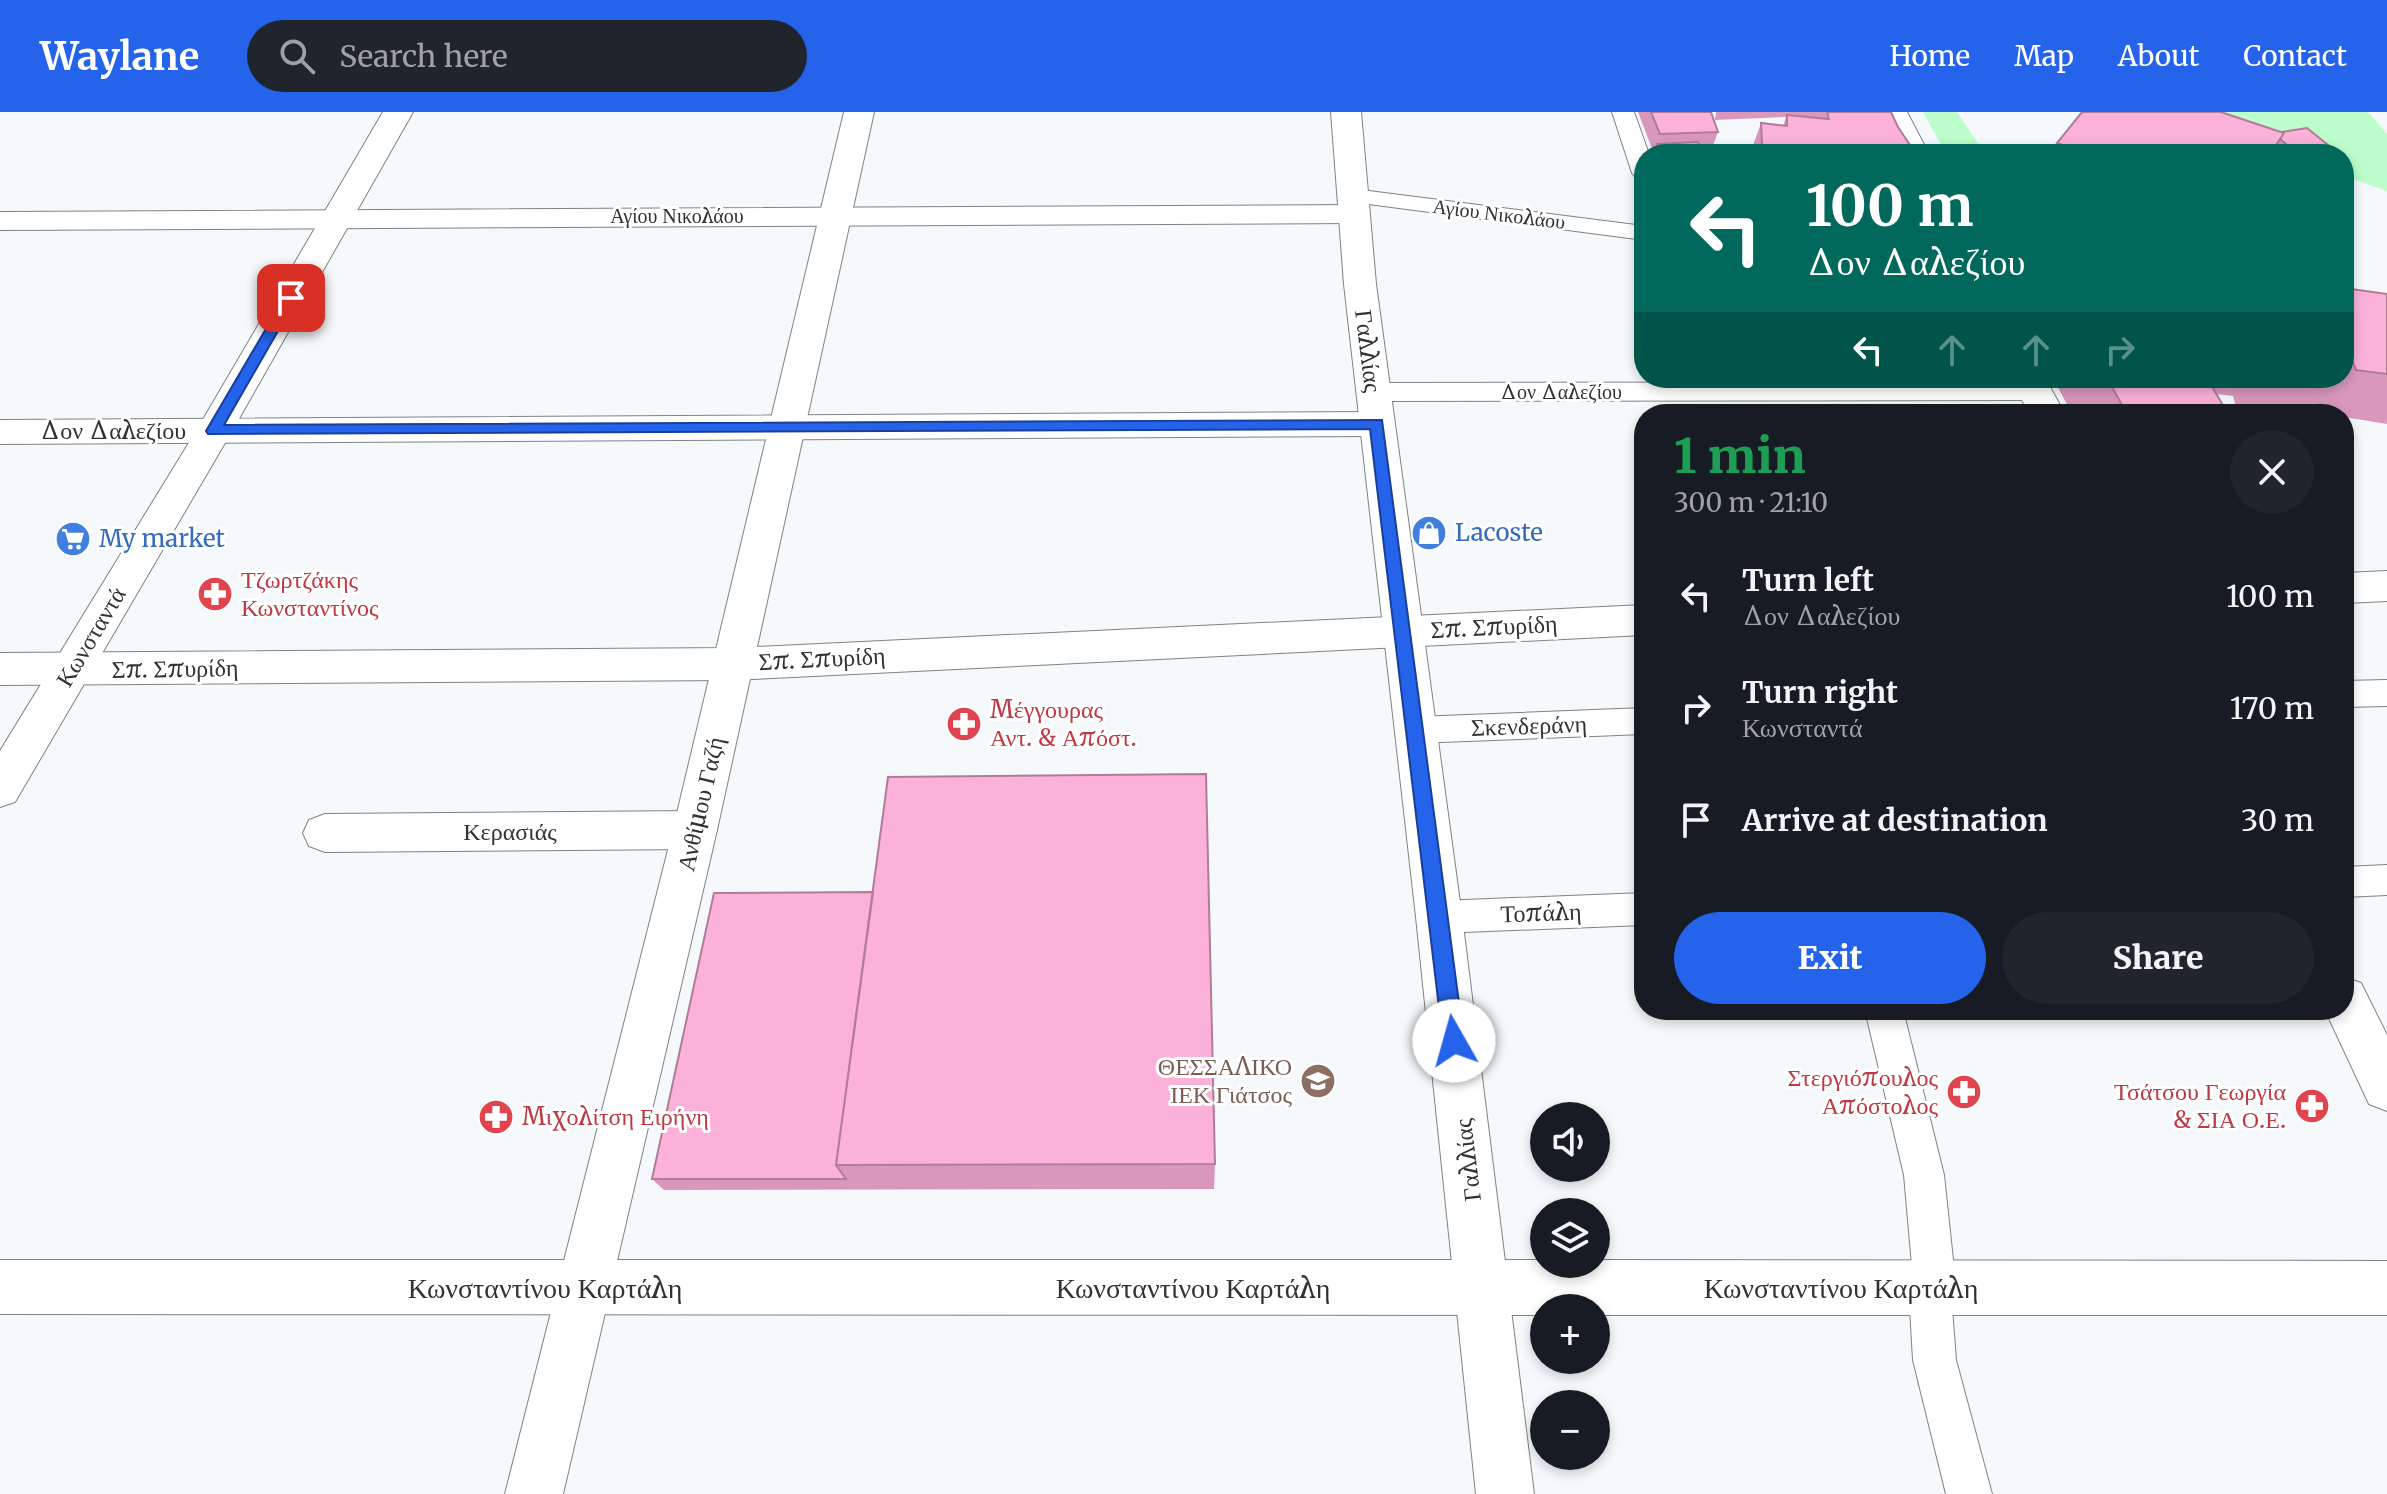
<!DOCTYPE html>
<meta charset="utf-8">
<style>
:root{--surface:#171b24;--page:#20242c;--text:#f1f3f6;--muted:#9ea1a6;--accent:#2563eb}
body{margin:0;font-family:Merriweather,serif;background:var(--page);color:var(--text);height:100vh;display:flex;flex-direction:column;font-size:30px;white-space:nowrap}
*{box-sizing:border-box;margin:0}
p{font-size:26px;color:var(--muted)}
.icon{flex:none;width:44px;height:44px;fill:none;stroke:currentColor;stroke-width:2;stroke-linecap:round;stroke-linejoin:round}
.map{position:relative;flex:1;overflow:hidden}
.sheet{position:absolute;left:1634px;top:292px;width:720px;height:616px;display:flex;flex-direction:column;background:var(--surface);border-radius:32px;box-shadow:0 4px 12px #0003}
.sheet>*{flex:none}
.hud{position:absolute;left:1634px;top:32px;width:720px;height:244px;border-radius:32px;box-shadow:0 4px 12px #0003;background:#00695c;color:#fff;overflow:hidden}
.fabs{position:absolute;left:1530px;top:990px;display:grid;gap:16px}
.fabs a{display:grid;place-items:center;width:80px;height:80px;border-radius:50%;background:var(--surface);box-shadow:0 4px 12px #0003;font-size:40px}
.pin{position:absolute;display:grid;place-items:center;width:68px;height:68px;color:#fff;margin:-34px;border-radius:16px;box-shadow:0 4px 12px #0006}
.me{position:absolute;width:88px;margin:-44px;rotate:353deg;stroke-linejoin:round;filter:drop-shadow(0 0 6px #0008)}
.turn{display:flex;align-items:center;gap:28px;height:168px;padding:0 40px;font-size:36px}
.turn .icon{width:104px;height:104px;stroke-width:2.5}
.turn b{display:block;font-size:56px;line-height:68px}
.lanes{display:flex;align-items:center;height:76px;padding:0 40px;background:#0003;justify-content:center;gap:40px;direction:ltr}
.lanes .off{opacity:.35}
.round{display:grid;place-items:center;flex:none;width:84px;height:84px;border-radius:42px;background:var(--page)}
.overview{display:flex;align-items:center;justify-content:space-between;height:136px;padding:0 40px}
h1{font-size:48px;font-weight:800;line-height:60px;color:#1e9e55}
.button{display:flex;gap:16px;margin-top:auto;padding:16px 40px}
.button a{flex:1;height:92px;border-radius:48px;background:var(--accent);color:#fff;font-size:32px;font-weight:800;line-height:92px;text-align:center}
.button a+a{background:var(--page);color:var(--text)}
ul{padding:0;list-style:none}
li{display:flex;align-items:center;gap:24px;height:112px;padding:0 40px}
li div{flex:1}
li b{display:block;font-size:30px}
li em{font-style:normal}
header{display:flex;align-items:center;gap:48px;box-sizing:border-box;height:112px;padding:0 40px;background:var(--accent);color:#fff}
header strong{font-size:38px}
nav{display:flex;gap:44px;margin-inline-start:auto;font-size:28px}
.search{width:560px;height:72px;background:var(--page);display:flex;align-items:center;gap:20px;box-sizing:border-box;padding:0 28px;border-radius:44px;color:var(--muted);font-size:30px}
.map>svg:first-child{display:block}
</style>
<header>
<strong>Waylane</strong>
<div class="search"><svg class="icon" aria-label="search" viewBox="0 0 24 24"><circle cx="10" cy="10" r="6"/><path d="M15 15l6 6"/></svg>Search here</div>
<nav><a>Home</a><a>Map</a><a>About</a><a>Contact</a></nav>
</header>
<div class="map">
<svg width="2387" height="1382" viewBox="0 0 2387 1382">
<rect width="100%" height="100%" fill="#f6f9fc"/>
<path fill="#bdfccb" d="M 1923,0 L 1957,0 L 1985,42 L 1946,42 Z
M 2197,0 L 2368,0 L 2387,22 L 2387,79 L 2344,64 L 2344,42 L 2327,42 Z"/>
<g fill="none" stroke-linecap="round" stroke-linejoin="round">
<defs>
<path id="pedestrian" d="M 1612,0 L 1634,0 L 1649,42 L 1644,42 L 1644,68 L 1636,66 L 1632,61 Z
M 1353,77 L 1644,114 L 1644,128 L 1345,89 L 1341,84 L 1345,79 Z
M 2035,270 L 2045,273 L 2049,279 L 2045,285 L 2035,288 L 1374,289 L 1364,286 L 1360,280 L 1364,274 L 1374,271 Z
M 2387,568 L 2387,594 L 2344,595 L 2344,569 Z
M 1644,596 L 1644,622 L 1415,631 L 1403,627 L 1399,618 L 1403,609 L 1415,605 Z
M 2387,753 L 2387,783 L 2344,785 L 2344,755 Z
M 1644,781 L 1644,813 L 1439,821 L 1426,816 L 1421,805 L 1426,794 L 1439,789 Z
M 1865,898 L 1903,898 L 1944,1063 L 1956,1176 L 1952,1196 L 1956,1248 L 1992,1382 L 1946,1382 L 1913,1248 L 1910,1196 L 1914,1176 L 1904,1063 Z"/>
<path id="minor" d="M 1877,0 L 1907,0 L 1929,42 L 1899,42 Z
M 1354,93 L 1365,95 L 1370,102 L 1365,109 L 1354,111 L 0,118 L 0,100 Z
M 2011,266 L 2045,266 L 2065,302 L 2029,302 Z
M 1377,300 L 1390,303 L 1395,312 L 1390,321 L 1377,324 L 0,332 L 0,308 Z
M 2387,459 L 2387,489 L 2344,491 L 2344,461 Z
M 1644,493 L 1644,523 L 733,568 L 0,573 L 0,541 L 733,536 Z
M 695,699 L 711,705 L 717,718 L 711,731 L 695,737 L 325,740 L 309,734 L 303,721 L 309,708 L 325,702 Z
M 2344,865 L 2361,871 L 2387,923 L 2387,999 L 2369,992 L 2325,898 L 2344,898 Z"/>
<path id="tertiary" d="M 383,0 L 413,0 L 232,319 L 15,690 L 0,695 L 0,639 L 198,316 Z
M 844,0 L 874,0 L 717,718 L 563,1382 L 505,1382 L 673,718 Z
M 1331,0 L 1361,0 L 1376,172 L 1462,805 L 1534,1382 L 1476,1382 L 1416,805 L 1344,172 Z"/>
<path id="secondary" d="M 0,1148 L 1544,1148 L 1544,1152 L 1596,1152 L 1596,1148 L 2387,1149 L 2387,1203 L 1596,1203 L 1596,1196 L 1544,1196 L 1544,1203 L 0,1202 Z"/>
</defs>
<use href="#pedestrian" stroke="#7f8284" stroke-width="2"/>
<use href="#minor" stroke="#7f8284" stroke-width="2"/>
<use href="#tertiary" stroke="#7f8284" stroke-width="2"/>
<use href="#secondary" stroke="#7f8284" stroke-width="2"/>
<use href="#pedestrian" fill="#fff" fill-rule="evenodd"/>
<use href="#minor" fill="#fff" fill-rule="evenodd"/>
<use href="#tertiary" fill="#fff" fill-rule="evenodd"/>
<use href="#secondary" fill="#fff" fill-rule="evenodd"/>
</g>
<path fill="#d998bb" d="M 1638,0 L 1711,0 L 1718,20 L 1711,39 L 1702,40 L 1703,42 L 1654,42 Z
M 1716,0 L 1891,0 L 1898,15 L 1916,42 L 1751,42 L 1751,39 L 1761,11 L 1783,14 L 1786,5 L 1715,8 Z
M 2221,0 L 2333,37 L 2330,42 L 2279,42 L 2273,38 L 2270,42 L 2051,42 L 2057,31 Z
M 2344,176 L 2387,182 L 2387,312 L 2344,305 L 2344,302 L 2317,301 L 2314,291 L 2304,302 L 2286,302 L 2236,295 L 2233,284 L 2216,282 L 2228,302 L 2072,302 L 2053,266 L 2344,266 Z
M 714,781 L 1215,1052 L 1214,1077 L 664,1078 L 652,1067 Z"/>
<path fill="#b07c98" d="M 2333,37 L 2330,42 L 2305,42 Z"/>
<path fill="#fcb1d9" stroke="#b07c98" stroke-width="2" d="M 1651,0 L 1711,0 L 1718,20 L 1660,22 Z
M 1827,0 L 1891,0 L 1898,15 L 1916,42 L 1773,42 L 1775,35 L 1762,33 L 1761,11 L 1787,14 L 1787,3 L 1829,7 Z
M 2082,0 L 2221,0 L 2284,21 L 2270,42 L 2089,42 L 2057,31 Z
M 2307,16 L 2333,37 L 2298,42 L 2280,27 L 2284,21 L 2282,20 Z
M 1698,30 L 1703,42 L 1660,42 L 1657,32 Z
M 2344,176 L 2387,182 L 2387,262 L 2356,258 L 2351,246 L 2344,245 Z
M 2107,266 L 2207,266 L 2228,302 L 2127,302 Z
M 1206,662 L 1215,1052 L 836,1053 L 888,665 Z
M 873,780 L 836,1053 L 846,1067 L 652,1067 L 714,781 Z"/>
<path fill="#2563eb" stroke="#184099" stroke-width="2" d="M 291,182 L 297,186 L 224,313 L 1382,308 L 1464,929 L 1461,936 L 1454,938 L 1446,936 L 1443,929 L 1370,317 L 208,322 L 206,319 L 284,186 Z"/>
<defs>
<symbol id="shop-disc" viewBox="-11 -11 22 22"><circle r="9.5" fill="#3f7fe0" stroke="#fff"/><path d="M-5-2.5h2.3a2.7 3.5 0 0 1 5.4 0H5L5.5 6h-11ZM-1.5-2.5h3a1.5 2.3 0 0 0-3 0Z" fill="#fff"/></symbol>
<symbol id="supermarket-disc" viewBox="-11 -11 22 22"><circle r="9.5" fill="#3f7fe0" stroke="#fff"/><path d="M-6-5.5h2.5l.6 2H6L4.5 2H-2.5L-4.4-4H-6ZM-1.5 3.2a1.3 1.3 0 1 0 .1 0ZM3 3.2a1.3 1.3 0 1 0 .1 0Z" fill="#fff"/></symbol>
<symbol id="pharmacy-disc" viewBox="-11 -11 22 22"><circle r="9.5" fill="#e0444e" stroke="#fff"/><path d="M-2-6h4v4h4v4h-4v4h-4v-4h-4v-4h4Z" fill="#fff"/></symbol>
<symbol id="school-disc" viewBox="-11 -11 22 22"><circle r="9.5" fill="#8d6e63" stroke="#fff"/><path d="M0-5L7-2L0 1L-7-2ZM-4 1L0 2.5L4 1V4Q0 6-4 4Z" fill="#fff"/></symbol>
</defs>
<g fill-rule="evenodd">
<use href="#shop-disc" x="1409" y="401" width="40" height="40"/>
<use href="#supermarket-disc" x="53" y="407" width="40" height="40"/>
<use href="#pharmacy-disc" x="195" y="462" width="40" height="40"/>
<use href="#pharmacy-disc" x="944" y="592" width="40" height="40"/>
<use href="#school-disc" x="1298" y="949" width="40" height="40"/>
<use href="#pharmacy-disc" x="1944" y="960" width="40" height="40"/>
<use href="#pharmacy-disc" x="2292" y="974" width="40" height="40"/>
<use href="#pharmacy-disc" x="476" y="985" width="40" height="40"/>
</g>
<g text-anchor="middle" stroke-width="6" stroke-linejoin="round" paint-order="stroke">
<g font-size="20" fill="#313233" stroke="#fff">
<text transform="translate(1499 102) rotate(7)" y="7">Αγίου Νικολάου</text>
<text x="677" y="111">Αγίου Νικολάου</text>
<text x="1561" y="287">Δον Δαλεζίου</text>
</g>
<g font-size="24" fill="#313233" stroke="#fff">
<text transform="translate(1368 239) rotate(83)" y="8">Γαλλίας</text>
<text x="113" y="327">Δον Δαλεζίου</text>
<text transform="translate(1494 515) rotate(-3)" y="8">Σπ. Σπυρίδη</text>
<text transform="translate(91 525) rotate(-59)" y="8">Κωνσταντά</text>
<text transform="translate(822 547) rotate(-3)" y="8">Σπ. Σπυρίδη</text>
<text transform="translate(175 557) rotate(-1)" y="8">Σπ. Σπυρίδη</text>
<text transform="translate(1529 614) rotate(-2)" y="8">Σκενδεράνη</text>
<text transform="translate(701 692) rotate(-77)" y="8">Ανθίμου Γαζή</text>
<text x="510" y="728">Κερασιάς</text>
<text transform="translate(1541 801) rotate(-2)" y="8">Τοπάλη</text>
<text transform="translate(1468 1048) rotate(-97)" y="8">Γαλλίας</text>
</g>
<g font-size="24" fill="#366cbe" stroke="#fff" text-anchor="start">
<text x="1455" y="429">Lacoste</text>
<text x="99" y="435">My market</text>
</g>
<g font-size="24" fill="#be3a42" stroke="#fff" text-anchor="start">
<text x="241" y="476">Τζωρτζάκης<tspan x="241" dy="28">Κωνσταντίνος</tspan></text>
<text x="990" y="606">Μέγγουρας<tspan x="990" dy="28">Αντ. &amp; Απόστ.</tspan></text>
<text x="1938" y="974" text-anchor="end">Στεργιόπουλος<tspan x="1938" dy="28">Απόστολος</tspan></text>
<text x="2286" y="988" text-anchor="end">Τσάτσου Γεωργία<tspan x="2286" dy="28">&amp; ΣΙΑ Ο.Ε.</tspan></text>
<text x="522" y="1013">Μιχολίτση Ειρήνη</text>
</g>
<g font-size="24" fill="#785e54" stroke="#fff" text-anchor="end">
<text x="1292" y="963">ΘΕΣΣΑΛΙΚΟ<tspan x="1292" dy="28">ΙΕΚ Γιάτσος</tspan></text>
</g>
<g font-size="28" fill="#313233" stroke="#fff">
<text x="545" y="1186">Κωνσταντίνου Καρτάλη</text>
<text x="1193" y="1186">Κωνσταντίνου Καρτάλη</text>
<text x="1841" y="1186">Κωνσταντίνου Καρτάλη</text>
</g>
</g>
</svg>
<div class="fabs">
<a><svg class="icon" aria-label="sound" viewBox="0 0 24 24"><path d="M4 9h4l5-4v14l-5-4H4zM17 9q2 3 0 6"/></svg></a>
<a><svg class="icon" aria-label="layers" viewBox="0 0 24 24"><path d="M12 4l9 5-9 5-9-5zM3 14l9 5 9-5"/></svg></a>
<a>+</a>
<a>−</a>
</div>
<div class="pin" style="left:291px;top:186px;background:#d93025"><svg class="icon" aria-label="arrive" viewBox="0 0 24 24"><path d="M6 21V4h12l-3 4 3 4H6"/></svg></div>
<svg class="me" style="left:1454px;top:929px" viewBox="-20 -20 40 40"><circle r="19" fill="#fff"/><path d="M0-13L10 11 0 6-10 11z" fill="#2563eb"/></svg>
<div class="hud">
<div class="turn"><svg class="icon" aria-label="left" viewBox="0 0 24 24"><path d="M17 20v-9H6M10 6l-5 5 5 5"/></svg><div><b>100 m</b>Δον Δαλεζίου</div></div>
<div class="lanes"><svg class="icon" aria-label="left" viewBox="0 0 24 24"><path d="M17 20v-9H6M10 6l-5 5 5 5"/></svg><svg class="icon off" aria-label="ahead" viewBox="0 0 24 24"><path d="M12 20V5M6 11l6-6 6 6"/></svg><svg class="icon off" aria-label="ahead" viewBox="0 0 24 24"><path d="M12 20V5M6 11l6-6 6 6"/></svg><svg class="icon off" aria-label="right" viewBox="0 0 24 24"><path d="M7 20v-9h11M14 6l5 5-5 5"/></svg></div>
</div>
<section class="sheet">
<div class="overview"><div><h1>1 min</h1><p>300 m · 21:10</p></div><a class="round"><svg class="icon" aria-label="close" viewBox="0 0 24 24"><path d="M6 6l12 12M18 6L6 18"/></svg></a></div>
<ul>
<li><svg class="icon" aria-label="left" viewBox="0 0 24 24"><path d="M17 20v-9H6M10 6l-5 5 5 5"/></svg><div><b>Turn left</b><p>Δον Δαλεζίου</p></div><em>100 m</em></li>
<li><svg class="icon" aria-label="right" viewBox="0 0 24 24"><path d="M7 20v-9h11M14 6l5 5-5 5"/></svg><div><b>Turn right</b><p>Κωνσταντά</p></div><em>170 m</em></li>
<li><svg class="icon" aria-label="arrive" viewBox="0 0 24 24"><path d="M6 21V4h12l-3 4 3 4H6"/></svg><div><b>Arrive at destination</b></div><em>30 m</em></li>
</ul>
<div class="button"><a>Exit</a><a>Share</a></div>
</section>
</div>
